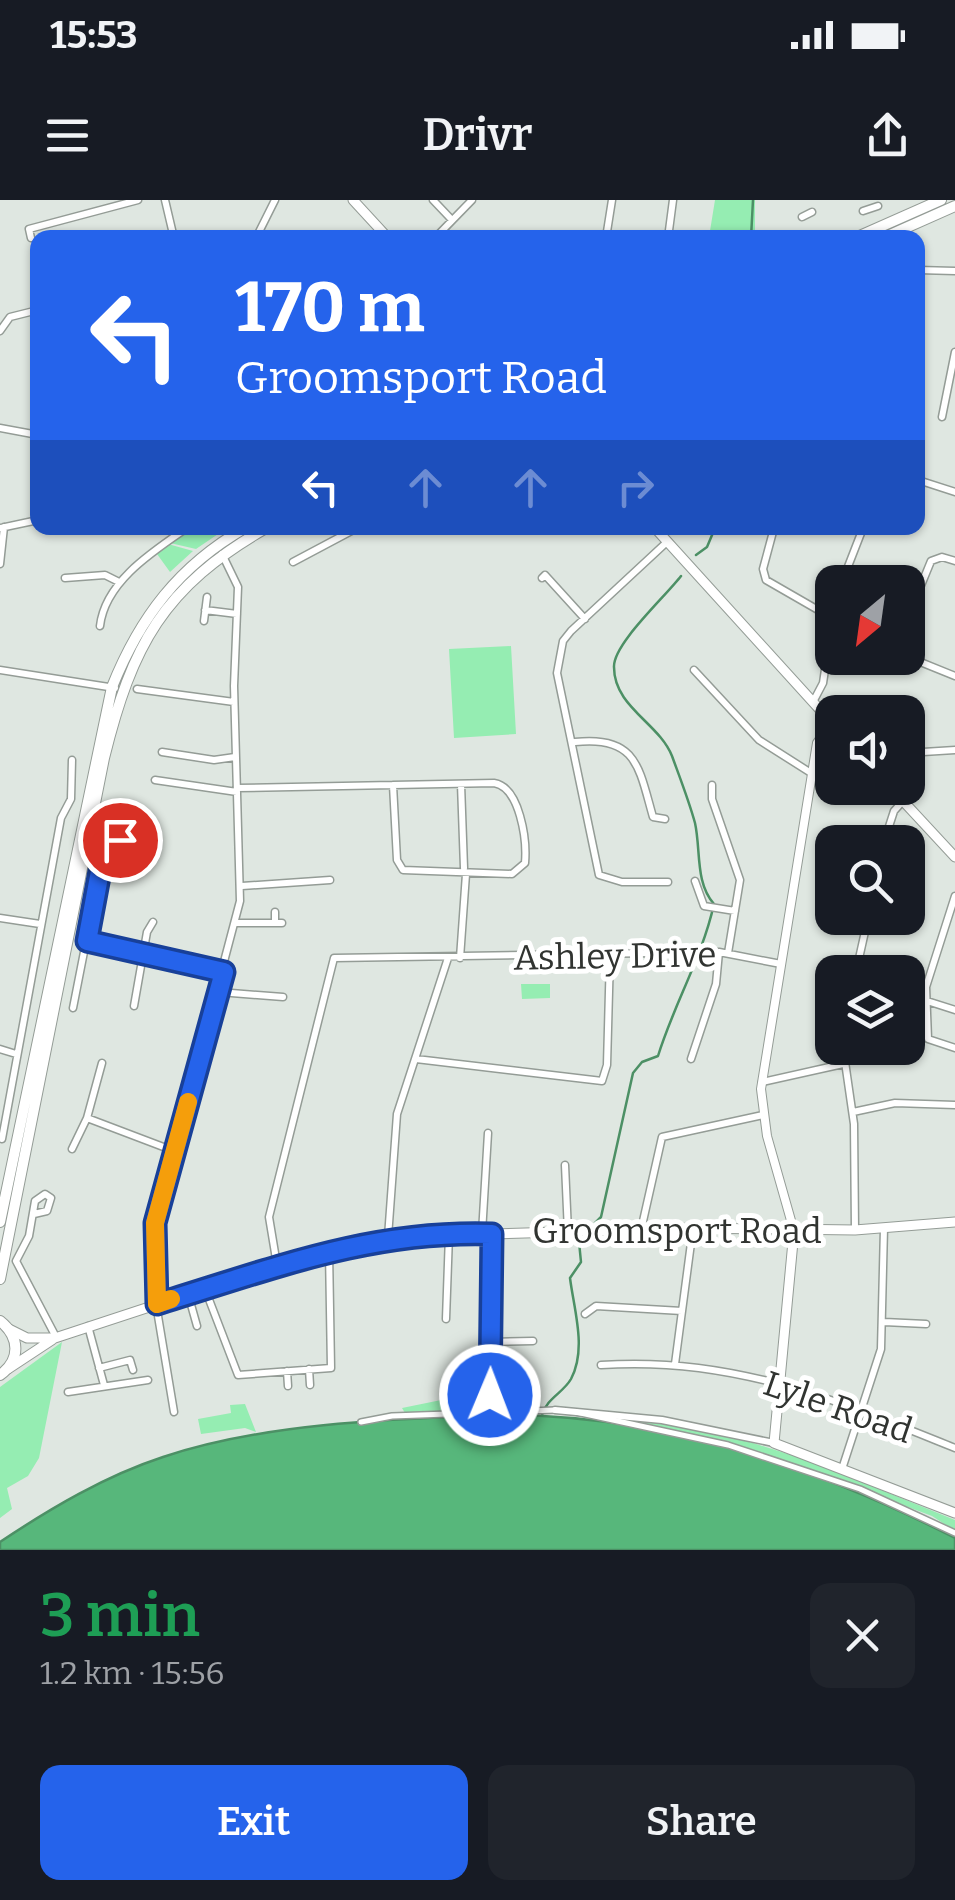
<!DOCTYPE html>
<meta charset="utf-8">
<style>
:root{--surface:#171b24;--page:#20242c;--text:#f1f3f6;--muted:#9ea1a6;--accent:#2563eb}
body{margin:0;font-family:Bitter,serif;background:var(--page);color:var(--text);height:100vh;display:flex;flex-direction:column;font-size:38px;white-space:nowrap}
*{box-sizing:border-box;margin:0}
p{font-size:32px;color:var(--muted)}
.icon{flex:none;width:55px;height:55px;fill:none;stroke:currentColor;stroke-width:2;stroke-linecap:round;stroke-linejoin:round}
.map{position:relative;height:1350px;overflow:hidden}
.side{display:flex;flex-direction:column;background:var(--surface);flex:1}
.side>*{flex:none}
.top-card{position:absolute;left:30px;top:30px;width:895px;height:305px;border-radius:20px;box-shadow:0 2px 8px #0004;background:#2563eb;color:#fff;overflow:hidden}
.needle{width:65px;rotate:209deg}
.tools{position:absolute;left:815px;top:365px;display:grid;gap:20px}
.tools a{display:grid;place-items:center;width:110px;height:110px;border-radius:20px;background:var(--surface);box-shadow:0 2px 8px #0004;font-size:50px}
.pin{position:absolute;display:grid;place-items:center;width:85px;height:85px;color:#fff;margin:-42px;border:5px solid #fff;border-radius:50%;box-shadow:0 2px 10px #0007}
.me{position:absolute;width:110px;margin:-55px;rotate:1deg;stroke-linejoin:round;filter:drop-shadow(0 0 8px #0008)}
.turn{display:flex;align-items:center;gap:35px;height:210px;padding:0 40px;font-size:45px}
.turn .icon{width:130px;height:130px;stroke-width:2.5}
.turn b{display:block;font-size:70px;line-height:85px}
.lanes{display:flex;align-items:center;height:95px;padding:0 40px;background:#0003;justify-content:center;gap:50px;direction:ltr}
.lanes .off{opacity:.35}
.round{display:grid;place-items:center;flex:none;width:105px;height:105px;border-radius:20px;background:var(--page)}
.summary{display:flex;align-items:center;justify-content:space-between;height:170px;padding:0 40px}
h1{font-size:60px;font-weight:600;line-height:75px;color:#1e9e55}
.cta{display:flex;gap:20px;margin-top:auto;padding:20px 40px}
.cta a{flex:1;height:115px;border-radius:20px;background:var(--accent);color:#fff;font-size:40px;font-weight:600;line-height:115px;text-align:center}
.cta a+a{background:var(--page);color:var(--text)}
.status{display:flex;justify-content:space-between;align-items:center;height:70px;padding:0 50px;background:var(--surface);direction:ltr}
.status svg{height:28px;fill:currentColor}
header{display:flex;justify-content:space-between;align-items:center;height:130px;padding:0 40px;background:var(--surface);font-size:45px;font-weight:600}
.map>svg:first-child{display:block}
</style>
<div class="status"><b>15:53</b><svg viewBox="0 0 49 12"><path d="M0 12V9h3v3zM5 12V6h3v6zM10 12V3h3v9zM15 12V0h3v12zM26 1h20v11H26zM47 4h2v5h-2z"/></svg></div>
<header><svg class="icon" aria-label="menu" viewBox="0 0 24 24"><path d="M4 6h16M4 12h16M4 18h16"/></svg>Drivr<svg class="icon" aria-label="share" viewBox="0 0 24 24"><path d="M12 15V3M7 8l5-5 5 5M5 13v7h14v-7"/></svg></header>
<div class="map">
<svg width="955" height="1350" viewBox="0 0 955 1350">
<rect width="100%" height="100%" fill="#dfe7e1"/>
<path fill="#95edb2" d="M 715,0 L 755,0 L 755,37 L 709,37 Z
M 192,328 L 227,328 L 196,349 L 170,343 Z
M 168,344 L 193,351 L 170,372 L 157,354 Z
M 511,446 L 516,534 L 454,538 L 449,449 Z
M 521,784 L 550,784 L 550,798 L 522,799 Z
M 62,1142 L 39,1258 L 28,1276 L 7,1288 L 12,1309 L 0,1318 L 0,1187 Z
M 451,1198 L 483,1199 L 483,1208 L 405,1213 L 402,1208 Z
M 245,1204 L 256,1232 L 245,1228 L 201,1234 L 198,1219 L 231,1213 L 230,1205 Z
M 583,1214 L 665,1223 L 753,1243 L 810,1261 L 955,1320 L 955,1331 L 932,1316 C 817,1272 708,1236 583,1214 Z"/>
<path fill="#57b77b" stroke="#4c9065" stroke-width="2.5" d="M 505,1215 C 663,1215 816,1267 955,1338 L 955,1350 L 0,1350 L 0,1342 C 51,1308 105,1276 163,1257 C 267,1222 396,1219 505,1215 Z"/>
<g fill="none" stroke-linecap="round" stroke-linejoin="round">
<path stroke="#4c9065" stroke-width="2.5" d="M 751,38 L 753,0
M 696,355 L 707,347 L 715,328
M 595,1023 L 601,1017 L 633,873 L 642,862 L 658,856 C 674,804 702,758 714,704 C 695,683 701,650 695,623 C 689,601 680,578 672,556 C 659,523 614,507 614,467 C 613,444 665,397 681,376
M 542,1215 C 547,1198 563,1193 571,1179 C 587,1149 574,1110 570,1078 L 581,1062 L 579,1042"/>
<defs>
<path id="pedestrian" d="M 576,1212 L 728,1245 L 860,1289 L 955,1333
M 361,1222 L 392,1216 L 555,1210"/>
<path id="minor" d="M 165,0 L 173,34
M 433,0 L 452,20
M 863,11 L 878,6
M 802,17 L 812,12
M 537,37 L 540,38
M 31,38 L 29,29 L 138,0
M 256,38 L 275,0
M 435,38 L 472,0
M 606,38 L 612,0
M 668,38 L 673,0
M 918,70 L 955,71
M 0,131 L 10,117 L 38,110
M 942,217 L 955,152
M 0,228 L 38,235
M 918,280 L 955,292
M 0,328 L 38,320
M 774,328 L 763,369 L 766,380 L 832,418
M 293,362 L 357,328
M 0,364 L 4,327
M 65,378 L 105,375 L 119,382
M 542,378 L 545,375 L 585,419
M 842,382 L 863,328
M 205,410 L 237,414
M 908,417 L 931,361 L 942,357 L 955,361
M 204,421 L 207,397
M 100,426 C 105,382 152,352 187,328
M 908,457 L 955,476
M 0,470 L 115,488
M 694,470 L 759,540 L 811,573
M 137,489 L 234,502
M 813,502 L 823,483 L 832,423
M 575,542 C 637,535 639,568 653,617 L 665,619
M 162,552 L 214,560 L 235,557
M 908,560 L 923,552 L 955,550
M 155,580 L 237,592
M 461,584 L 464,668
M 712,585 L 712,599 L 740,680 L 728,753
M 237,588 L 494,583 C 520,587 527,640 525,663 L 512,674 L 403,670 L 397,660 L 393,585
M 133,636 L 135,647
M 884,642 L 894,611 L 903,601
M 695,681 L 704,706 L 735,711
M 668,682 L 622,682 L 599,675 L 557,473 L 563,441 L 571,431 L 668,341
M 242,686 L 330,680
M 955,696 L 926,787 L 928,839 L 955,848
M 0,718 L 40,724
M 237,723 L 282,723
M 275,723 L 275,712
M 87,741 L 224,772
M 460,758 L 466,674
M 856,772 L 868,718
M 219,792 L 283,797
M 927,801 L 955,810
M 134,806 L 147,732 L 153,722
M 73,808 L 104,650 L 109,640 L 153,634
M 843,848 L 854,924 L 855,1030
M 0,849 L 16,854
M 416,859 L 602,881 L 607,865 L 610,755
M 691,859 L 716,784 L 719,752
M 762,882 L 843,864
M 853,912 L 895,903 L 955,905
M 87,918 L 174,951
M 2,939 L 61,618 L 71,599 L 72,560
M 72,949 L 87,918 L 102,863
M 565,965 L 568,1032
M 34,1014 L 47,1011 L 51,998 L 45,994 L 35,1001 L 29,1036 L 16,1061 L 56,1137
M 641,1030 L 662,937 L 763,915
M 482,1033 L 488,933
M 388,1037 L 397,914 L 448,758
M 277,1065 L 269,1017 L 334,758 L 719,752 L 781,764
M 205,1089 L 238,1175 L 331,1168 L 329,1051
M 188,1094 L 197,1126
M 585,1114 L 596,1106 L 682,1111
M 446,1119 L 449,1035
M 884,1122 L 926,1124
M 88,1126 L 104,1185
M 492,1142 L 533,1141
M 675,1164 L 693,1028
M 601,1165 C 734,1156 835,1200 955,1248
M 99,1168 L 130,1160 L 133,1170
M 309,1169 L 310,1185
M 287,1171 L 288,1186
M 68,1192 L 148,1180
M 491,1195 L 492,1034
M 555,1210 L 662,1220 L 774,1243
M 174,1212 L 157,1110 L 155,1023 L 240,701 L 234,486 L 238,387 L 222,354
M 842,1269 L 881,1149 L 884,1028"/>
<path id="tertiary" d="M 794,1031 L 767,936 L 761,889 L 817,543 L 832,522"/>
<path id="secondary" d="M 353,0 L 388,38
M 655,328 L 832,523
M 891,588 L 955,657
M 794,1031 L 774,1243 L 955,1313
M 9,1129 L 27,1138 L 55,1138 L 277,1065 L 388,1037 L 693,1028 L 855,1030 L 955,1022
M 8,1169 L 52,1140"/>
<path id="trunk" d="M 855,38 L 941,0
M 883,38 L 955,6
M 0,1022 L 112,487 C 140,417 179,366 245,328
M 0,1079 L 104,558 C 132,445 163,387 266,328
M 0,1121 C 20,1137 21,1160 0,1175"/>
</defs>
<use href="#pedestrian" stroke="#949c96" stroke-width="8"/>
<use href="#minor" stroke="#949c96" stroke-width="9"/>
<use href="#tertiary" stroke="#949c96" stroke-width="10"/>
<use href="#secondary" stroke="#949c96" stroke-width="11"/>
<use href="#trunk" stroke="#949c96" stroke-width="12"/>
<use href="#pedestrian" stroke="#fff" stroke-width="5"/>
<use href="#minor" stroke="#fff" stroke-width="6"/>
<use href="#tertiary" stroke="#fff" stroke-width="8"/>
<use href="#secondary" stroke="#fff" stroke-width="9"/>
<use href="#trunk" stroke="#fff" stroke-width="10"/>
</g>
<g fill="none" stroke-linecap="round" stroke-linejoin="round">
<defs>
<path id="route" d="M 120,640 L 108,640 L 104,650 L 87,741 L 224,772 L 155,1023 L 157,1104 C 272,1069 370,1030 492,1034 L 490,1195"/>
</defs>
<use href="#route" stroke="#184099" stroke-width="25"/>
<use href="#route" stroke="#2563eb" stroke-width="18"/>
<path stroke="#f59e0b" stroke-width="18" d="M 171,1099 L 157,1104 L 155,1023 L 188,902"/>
</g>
<g text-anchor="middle" stroke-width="10" stroke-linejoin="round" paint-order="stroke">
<g font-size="35" fill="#313431" stroke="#fff">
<text transform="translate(615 756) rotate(-1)" y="12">Ashley Drive</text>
<text x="677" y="1043">Groomsport Road</text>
<text transform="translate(838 1207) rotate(19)" y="12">Lyle Road</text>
</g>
</g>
</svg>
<div class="tools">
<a><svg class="needle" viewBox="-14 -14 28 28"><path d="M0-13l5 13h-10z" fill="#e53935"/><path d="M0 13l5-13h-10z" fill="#9ea1a6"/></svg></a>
<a><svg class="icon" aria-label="sound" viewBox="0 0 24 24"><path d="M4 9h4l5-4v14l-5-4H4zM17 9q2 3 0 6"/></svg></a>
<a><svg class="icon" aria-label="search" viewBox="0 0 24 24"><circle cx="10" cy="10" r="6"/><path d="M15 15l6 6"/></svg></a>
<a><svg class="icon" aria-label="layers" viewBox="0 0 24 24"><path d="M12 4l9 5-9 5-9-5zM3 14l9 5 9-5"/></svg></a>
</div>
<div class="pin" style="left:120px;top:640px;background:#d93025"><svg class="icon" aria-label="arrive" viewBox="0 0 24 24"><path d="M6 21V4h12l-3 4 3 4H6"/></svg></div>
<svg class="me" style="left:490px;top:1195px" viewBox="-20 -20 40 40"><circle r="17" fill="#2563eb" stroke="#fff" stroke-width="3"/><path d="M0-11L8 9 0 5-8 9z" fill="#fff"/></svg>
<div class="top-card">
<div class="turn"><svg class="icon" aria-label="left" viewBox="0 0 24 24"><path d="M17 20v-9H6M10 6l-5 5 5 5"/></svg><div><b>170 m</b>Groomsport Road</div></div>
<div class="lanes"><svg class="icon" aria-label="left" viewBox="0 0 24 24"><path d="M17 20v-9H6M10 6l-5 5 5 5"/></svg><svg class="icon off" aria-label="ahead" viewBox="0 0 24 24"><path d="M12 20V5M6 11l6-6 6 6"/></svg><svg class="icon off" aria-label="ahead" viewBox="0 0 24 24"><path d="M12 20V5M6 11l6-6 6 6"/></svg><svg class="icon off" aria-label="right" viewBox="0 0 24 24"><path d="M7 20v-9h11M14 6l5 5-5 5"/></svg></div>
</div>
</div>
<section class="side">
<div class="summary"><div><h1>3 min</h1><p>1.2 km · 15:56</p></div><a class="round"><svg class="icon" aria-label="close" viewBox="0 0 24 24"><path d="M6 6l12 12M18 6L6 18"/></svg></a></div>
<div class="cta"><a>Exit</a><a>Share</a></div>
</section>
